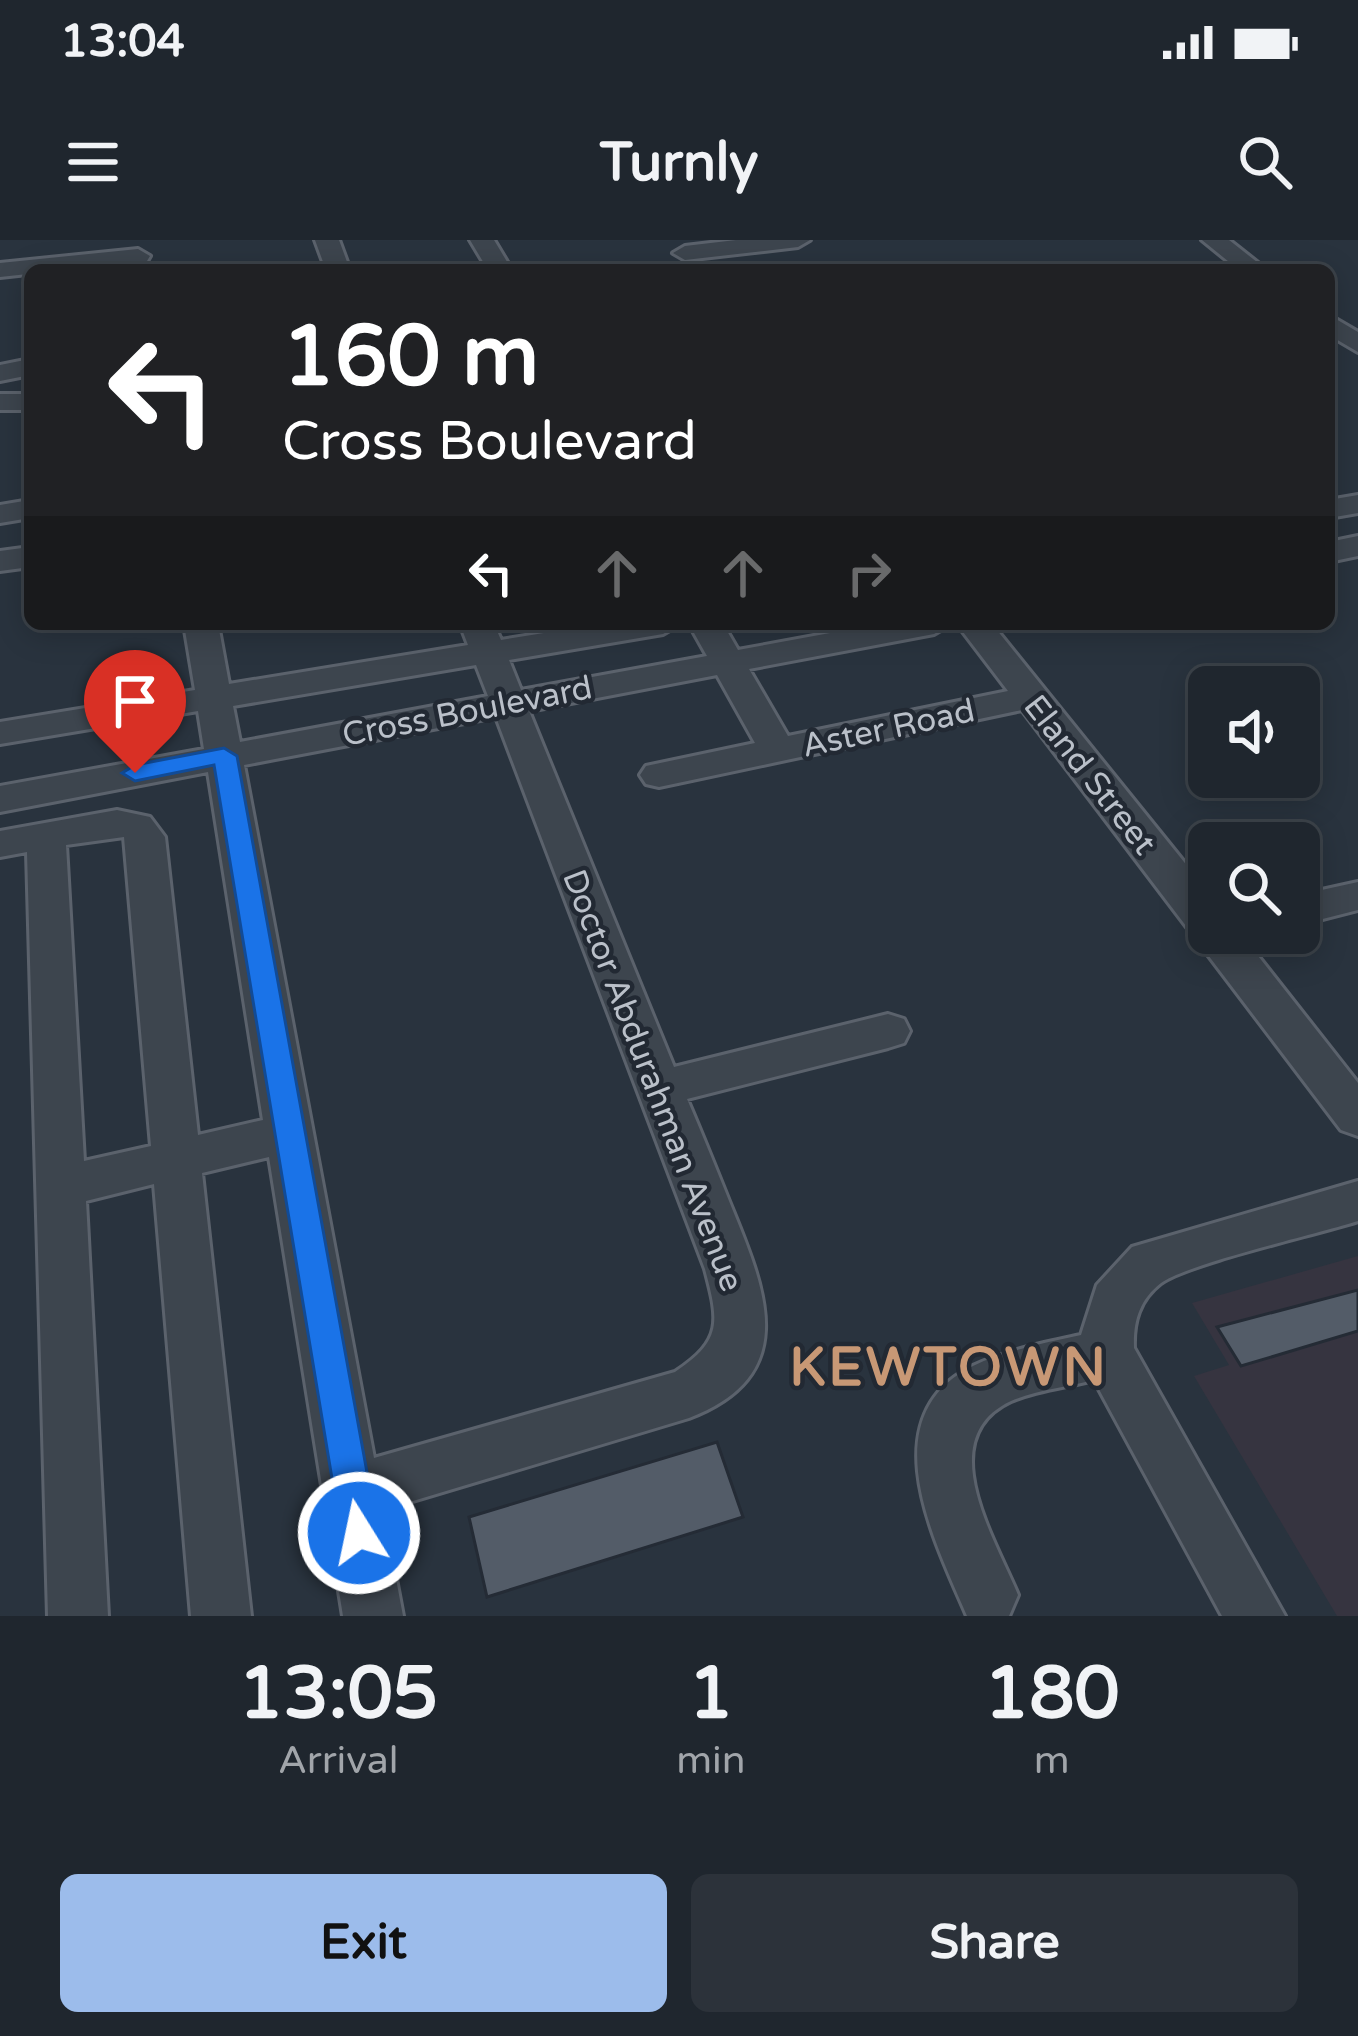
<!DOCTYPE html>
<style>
:root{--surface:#1f262e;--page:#2c323a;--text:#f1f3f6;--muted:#a1a5aa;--line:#3c434a;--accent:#9cbceb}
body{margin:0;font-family:"Varela Round",sans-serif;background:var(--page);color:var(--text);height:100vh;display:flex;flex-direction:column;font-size:45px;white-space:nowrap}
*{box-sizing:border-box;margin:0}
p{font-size:39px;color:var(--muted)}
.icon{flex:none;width:66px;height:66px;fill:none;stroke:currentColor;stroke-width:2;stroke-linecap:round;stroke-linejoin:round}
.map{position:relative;height:1376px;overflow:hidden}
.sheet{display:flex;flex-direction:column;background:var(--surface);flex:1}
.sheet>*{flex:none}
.guide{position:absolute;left:24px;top:24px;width:1311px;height:366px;border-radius:18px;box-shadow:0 6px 30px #0003,0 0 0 3px var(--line);background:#202124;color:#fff;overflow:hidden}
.controls{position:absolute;left:1188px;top:426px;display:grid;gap:24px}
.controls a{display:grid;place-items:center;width:132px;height:132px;border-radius:18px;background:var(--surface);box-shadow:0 6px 30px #0003,0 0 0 3px var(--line);font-size:60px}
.pin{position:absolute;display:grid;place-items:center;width:102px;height:102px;color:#fff;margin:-123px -51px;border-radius:50% 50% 50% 0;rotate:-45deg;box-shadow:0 0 12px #0007}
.pin .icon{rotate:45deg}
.me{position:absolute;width:132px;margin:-66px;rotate:350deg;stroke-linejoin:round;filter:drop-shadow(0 0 9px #0008)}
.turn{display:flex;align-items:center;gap:42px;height:252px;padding:0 60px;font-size:54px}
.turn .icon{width:156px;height:156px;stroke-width:2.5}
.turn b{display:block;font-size:84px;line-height:102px}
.lanes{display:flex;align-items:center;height:114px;padding:0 60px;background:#0003;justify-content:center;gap:60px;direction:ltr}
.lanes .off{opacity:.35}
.eta{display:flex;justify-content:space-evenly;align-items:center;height:204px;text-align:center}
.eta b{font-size:72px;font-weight:700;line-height:84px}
.action{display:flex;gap:24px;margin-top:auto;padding:24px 60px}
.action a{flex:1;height:138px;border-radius:18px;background:var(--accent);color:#111;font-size:48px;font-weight:700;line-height:138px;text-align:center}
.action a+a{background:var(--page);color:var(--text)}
.status{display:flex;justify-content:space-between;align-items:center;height:84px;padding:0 60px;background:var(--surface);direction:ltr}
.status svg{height:33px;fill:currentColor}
header{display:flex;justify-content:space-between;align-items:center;height:156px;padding:0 60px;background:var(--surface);font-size:54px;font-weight:700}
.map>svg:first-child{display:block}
</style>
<div class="status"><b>13:04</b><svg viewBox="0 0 49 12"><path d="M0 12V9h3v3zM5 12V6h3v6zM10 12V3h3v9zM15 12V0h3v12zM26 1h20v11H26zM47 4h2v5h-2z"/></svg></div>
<header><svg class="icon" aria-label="menu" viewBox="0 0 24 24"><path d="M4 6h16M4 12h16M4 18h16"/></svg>Turnly<svg class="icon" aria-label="search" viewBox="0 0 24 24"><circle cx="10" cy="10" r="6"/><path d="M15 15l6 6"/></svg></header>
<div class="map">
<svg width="1358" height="1376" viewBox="0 0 1358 1376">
<rect width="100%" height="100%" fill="#29333e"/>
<path fill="#363440" d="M 1358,1016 L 1358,1376 L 1337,1376 L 1194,1136 L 1229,1125 L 1192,1063 Z"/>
<path fill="#535c68" stroke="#242b35" stroke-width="3" d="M 1358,1050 L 1358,1091 L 1241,1126 L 1217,1087 Z
M 717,1202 L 743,1277 L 487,1357 L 469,1277 Z"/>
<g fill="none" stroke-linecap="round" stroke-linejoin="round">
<defs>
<path id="minor" d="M 315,0 L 339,0 L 350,30 L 326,30 Z
M 470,0 L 494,0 L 512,30 L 488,30 Z
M 736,0 L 810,0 L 798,7 L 685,20 L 673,13 L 685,6 Z
M 1202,0 L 1229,0 L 1267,30 L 1239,30 Z
M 138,9 L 150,16 L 147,21 L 0,37 L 0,23 Z
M 1329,75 L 1358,92 L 1358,112 L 1329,95 Z
M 30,119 L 30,135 L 0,141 L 0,125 Z
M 0,154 L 30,154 L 30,170 L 0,170 Z
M 1358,255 L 1358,273 L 1329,278 L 1329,260 Z
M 30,260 L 30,278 L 0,283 L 0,265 Z
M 1358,296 L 1358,316 L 1329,322 L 1329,302 Z
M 30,307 L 30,327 L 0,331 L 0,311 Z
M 184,384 L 218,384 L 229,444 L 468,405 L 460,384 L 494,384 L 501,400 L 600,384 L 680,384 L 663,394 L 509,420 L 521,450 L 707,416 L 689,384 L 723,384 L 738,410 L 879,384 L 951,384 L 934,394 L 749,429 L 788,496 L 1008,451 L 957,384 L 992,384 L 1209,653 L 1209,693 L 1240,693 L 1358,843 L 1358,896 L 1341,890 L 1022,470 L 659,547 L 646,544 L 640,535 L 646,526 L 755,503 L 717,435 L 529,471 L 674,827 L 888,774 L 904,779 L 910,791 L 904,803 L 888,808 L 687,859 C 703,896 718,934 733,971 C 767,1054 799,1136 689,1178 L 383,1270 L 403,1376 L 343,1376 L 269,917 L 202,933 L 251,1376 L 191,1376 L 154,944 L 86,961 L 108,1376 L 48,1376 L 27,612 L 0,617 L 0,591 L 117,570 L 150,577 L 165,597 L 198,895 L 263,880 L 208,532 L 0,572 L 0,546 L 204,509 L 198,471 L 0,504 L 0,482 L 195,450 ZM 476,425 L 488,456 L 240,502 L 233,466 ZM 496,477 L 705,1029 C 719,1082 723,1100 675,1132 L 374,1218 L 244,525 ZM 124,597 L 151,906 L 84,921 L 66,605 Z
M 1358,642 L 1358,670 L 1299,685 L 1299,655 Z
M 1358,941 L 1358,981 C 1318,994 1189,1023 1161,1043 C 1139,1060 1133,1082 1134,1108 L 1285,1376 L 1222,1376 L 1094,1140 C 1067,1147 1036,1150 1011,1161 C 931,1198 995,1299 1018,1355 L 1009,1376 L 967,1376 C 935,1301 870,1177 973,1126 C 1006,1110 1045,1103 1081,1095 L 1097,1045 L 1132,1007 Z"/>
</defs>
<use href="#minor" stroke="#5b626c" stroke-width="6"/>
<use href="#minor" fill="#3d454e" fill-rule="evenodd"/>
</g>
<path fill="#1a73e8" stroke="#114b97" stroke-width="3" d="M 224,508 L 237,516 L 378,1293 L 373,1306 L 359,1311 L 346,1306 L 341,1293 L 214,525 L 135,541 L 122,533 L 135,525 Z"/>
<g text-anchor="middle" stroke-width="9" stroke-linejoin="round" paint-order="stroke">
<g font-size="33" fill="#bac0c9" stroke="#222933">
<text transform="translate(467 470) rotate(-11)" y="12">Cross Boulevard</text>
<text transform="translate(888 487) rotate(-12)" y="12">Aster Road</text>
<text transform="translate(1091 534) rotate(52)" y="12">Eland Street</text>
<text transform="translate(654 840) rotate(69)" y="12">Doctor Abdurahman Avenue</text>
</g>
<g font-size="54" font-weight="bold" letter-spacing="3" fill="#c89875" stroke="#222933">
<text x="949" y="1145">KEWTOWN</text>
</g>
</g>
</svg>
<div class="controls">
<a><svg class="icon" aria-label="sound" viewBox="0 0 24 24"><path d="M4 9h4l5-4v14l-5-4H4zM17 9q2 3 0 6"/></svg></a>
<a><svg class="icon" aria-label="search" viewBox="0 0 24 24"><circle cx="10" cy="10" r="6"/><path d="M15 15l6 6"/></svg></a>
</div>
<div class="pin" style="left:135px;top:533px;background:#d93025"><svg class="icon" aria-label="arrive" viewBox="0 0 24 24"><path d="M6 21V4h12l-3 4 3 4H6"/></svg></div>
<svg class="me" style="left:359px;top:1293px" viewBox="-20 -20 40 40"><circle r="17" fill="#1a73e8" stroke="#fff" stroke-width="3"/><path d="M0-11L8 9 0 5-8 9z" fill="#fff"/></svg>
<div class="guide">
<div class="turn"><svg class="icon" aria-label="left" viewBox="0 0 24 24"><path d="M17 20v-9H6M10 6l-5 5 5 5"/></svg><div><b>160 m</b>Cross Boulevard</div></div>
<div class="lanes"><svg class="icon" aria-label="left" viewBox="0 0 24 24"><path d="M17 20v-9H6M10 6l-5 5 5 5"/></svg><svg class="icon off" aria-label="ahead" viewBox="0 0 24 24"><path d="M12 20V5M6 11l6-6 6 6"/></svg><svg class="icon off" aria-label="ahead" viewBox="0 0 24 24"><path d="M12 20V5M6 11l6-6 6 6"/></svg><svg class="icon off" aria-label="right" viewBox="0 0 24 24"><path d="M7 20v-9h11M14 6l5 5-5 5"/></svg></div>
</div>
</div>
<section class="sheet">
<div class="eta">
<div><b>13:05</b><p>Arrival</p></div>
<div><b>1</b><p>min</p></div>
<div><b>180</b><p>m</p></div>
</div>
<div class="action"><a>Exit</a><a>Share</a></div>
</section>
